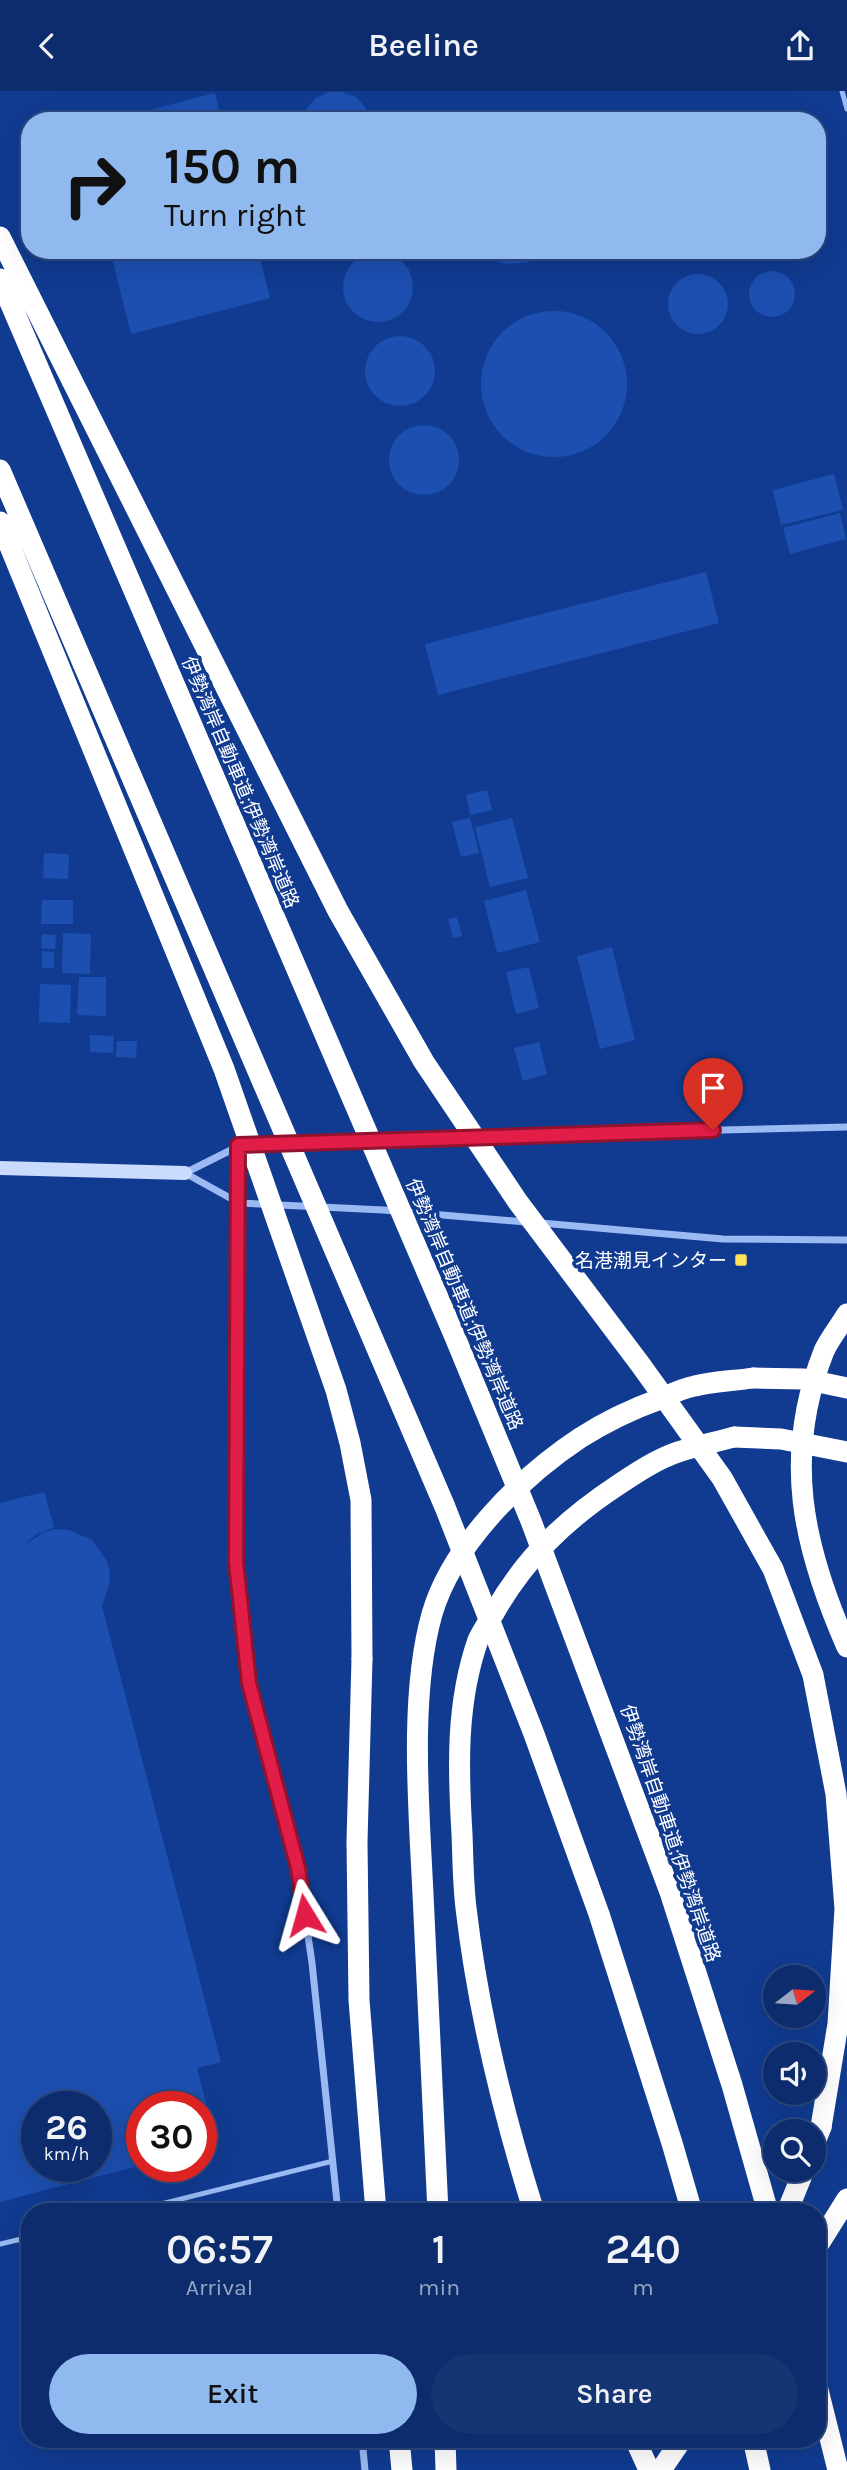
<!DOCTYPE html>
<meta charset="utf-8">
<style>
:root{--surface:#0c2c6d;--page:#153472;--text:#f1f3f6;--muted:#9aa7c2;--line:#2c4880;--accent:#90b9f0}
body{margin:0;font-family:Karla,"Noto Sans JP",sans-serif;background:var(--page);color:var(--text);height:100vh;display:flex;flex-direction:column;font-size:26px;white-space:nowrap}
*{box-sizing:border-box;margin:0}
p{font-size:23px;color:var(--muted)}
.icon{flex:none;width:38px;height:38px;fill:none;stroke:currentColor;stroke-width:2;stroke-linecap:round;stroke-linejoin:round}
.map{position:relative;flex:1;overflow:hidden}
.details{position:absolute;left:21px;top:2112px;width:805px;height:245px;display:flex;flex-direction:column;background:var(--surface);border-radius:28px;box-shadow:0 7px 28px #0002,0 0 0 2px var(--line)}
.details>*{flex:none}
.guide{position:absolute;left:21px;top:21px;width:805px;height:147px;border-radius:28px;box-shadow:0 7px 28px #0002,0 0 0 2px var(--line);background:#90b9f0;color:#111;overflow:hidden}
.needle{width:46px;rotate:73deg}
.buttons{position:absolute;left:763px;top:1874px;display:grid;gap:14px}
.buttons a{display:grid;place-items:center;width:63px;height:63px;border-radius:50%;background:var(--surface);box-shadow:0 7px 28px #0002,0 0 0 2px var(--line);font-size:35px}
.speed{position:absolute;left:21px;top:2000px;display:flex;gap:14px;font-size:35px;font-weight:700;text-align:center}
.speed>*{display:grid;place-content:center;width:91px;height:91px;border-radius:50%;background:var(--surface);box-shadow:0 7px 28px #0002,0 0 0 2px var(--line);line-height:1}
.speed small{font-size:18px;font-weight:400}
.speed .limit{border:10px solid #d22;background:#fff;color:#111}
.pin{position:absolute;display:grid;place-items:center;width:60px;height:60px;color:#fff;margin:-72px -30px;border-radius:50% 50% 50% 0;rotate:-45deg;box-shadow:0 0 7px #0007}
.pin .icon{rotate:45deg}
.me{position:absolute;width:77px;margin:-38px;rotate:352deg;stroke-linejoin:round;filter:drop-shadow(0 0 5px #0008)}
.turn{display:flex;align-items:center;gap:24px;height:147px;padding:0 28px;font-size:32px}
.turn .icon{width:91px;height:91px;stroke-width:2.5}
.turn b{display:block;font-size:49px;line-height:60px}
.eta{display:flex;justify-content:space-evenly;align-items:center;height:119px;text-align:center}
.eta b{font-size:42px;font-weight:600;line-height:49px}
.button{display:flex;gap:14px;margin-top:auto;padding:14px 28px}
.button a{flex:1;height:80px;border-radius:42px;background:var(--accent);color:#111;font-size:28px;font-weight:600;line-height:80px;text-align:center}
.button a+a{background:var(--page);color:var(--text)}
header{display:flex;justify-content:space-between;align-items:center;height:91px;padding:0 28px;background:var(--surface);font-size:32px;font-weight:600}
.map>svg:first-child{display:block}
</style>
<header><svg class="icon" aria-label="back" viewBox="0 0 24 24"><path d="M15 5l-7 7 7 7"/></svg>Beeline<svg class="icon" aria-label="share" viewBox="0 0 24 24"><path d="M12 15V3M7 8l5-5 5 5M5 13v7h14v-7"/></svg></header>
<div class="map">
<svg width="847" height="2379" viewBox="0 0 847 2379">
<rect width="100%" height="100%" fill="#103b91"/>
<path fill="#1d4fb1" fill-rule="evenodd" d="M 329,1 L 342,1 L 356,6 L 365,16 L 372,30 L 301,30 L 307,17 L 316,7 Z
M 215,2 L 222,30 L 111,30 L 111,29 Z
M 514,25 L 531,30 L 489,30 L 496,27 Z
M 138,159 L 258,159 L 270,207 L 131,243 L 112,166 Z
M 468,159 L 553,159 L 528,171 L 509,173 L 490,169 Z
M 738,159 L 773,159 L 759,167 L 749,167 Z
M343 196a35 35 0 1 1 70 0a35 35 0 1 1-70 0Z
M749 203a23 23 0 1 1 46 0a23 23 0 1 1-46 0Z
M668 213a30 30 0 1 1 60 0a30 30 0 1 1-60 0Z
M481 293a73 73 0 1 1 146 0a73 73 0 1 1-146 0Z
M365 280a35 35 0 1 1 70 0a35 35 0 1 1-70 0Z
M389 369a35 35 0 1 1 70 0a35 35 0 1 1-70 0Z
M 834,383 L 843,419 L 781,434 L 773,399 Z
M 840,422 L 846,448 L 790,463 L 783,437 Z
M 706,481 L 719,532 L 438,604 L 425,553 Z
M 487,699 L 492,719 L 470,724 L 466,704 Z
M 470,727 L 479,762 L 461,766 L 452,731 Z
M 512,727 L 528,787 L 490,796 L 475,736 Z
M 44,762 L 69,763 L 68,788 L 43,787 Z
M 526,799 L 540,851 L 497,862 L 484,810 Z
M 42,809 L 73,809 L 73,833 L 41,833 Z
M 457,826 L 462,845 L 453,847 L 448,828 Z
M 63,842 L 91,843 L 90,883 L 62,882 Z
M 42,843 L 56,844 L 55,858 L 41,857 Z
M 612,856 L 635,949 L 600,958 L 577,865 Z
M 42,860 L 54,861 L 54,877 L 42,877 Z
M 529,876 L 539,917 L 516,923 L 506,881 Z
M 79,886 L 106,886 L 106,925 L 77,924 Z
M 40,893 L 71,894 L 70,932 L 39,931 Z
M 90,944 L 114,945 L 113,962 L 90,961 Z
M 117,950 L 137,950 L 136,967 L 116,966 Z
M 539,951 L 547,983 L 523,990 L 514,957 Z
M 44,1401 L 54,1436 L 37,1443 L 20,1457 L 44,1441 L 55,1438 L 69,1439 L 92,1449 L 107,1470 L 110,1481 L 109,1494 L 102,1515 L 221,1971 L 197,1977 L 217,2054 L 201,2058 L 201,2016 L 142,2016 L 142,2074 L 0,2111 L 0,1412 ZM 37,2016 L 96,2016 L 96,2076 L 37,2076 Z"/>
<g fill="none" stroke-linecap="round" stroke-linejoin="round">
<path stroke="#9bb9f3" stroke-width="5" d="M 842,0 L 847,18
M 129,2121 L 333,2070
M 0,2153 L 30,2146"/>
<path stroke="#9bb9f3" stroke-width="7" d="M 480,1045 L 847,1036
M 253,1053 L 468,1045
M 238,1054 L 236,1471 L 249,1592 L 298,1777 L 312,1872 L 338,2121
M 185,1082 L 239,1112 L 383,1119 L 526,1131
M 185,1082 L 241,1054
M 541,1132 L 723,1148 L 847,1149
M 362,2348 L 365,2379"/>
<path stroke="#cadbfd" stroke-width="14" d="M 0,1077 L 185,1082"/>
<path stroke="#fff" stroke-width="21" d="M 847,1223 C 840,1235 830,1247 824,1260 C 782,1366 803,1456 847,1556
M 362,1568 L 357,1751 L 359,1909 L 376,2121
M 814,2054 L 821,2036
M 438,2121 C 434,2015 429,1909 423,1803 C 419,1719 409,1604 432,1523 C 452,1454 521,1386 580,1347 C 605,1331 632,1318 660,1308 C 671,1303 683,1297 695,1295 C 714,1290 734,1290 753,1287
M 534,2121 C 503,2022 478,1920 466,1817 C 463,1792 463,1767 462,1743 C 458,1677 456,1612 478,1549 C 482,1540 489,1530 494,1522 C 525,1467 565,1429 618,1394 C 636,1382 657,1368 678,1361 C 696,1355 716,1351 734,1346
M 787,2121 L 804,2079
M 817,2156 L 847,2108
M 817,2295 L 838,2379
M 399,2348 L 402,2379
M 445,2348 L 446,2379
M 635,2348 L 649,2379
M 753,2348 L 760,2379
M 661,2379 L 682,2348"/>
<path stroke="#fff" stroke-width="21" d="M 0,146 L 338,820 L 424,971 L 518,1111 L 640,1273 L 722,1387 L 773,1478 L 813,1584 L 836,1703 L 845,1818 L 838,1933 L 821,2036
M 0,188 L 455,1246 L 531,1430 L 670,1801 L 732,1994 L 768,2121
M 0,379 L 445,1416 L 534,1643 L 599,1823 L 672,2052 L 692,2121
M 0,431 L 224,978 L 336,1299 L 350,1352 L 361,1409 L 362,1568
M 753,1287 L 804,1288 L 847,1297
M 734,1346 L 781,1348 L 847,1361"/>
</g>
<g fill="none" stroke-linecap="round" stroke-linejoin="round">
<defs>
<path id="route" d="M 305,1824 L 298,1777 L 249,1592 L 236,1471 L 238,1054 L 713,1039"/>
</defs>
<use href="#route" stroke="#92132f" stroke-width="18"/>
<use href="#route" stroke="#e11d48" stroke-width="12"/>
</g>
<rect fill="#ffe15d" stroke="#103b91" stroke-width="2.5" x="734" y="1162" width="14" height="14" rx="3.5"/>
<g text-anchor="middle" stroke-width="7" stroke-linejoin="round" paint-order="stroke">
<g font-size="19" fill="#fff" stroke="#103b91">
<text transform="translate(241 691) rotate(67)" y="7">伊勢湾岸自動車道;伊勢湾岸道路</text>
<text transform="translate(465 1213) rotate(67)" y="7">伊勢湾岸自動車道;伊勢湾岸道路</text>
<text transform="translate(671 1742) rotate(71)" y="7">伊勢湾岸自動車道;伊勢湾岸道路</text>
</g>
<g font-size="19" fill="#fff" stroke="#103b91" text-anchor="end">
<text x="727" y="1176">名港潮見インター</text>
</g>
</g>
</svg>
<div class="buttons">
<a><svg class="needle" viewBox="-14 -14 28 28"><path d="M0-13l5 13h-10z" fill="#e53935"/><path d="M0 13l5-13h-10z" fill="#9aa7c2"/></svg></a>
<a><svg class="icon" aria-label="sound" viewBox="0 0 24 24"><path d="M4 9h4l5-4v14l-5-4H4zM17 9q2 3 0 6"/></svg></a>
<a><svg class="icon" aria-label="search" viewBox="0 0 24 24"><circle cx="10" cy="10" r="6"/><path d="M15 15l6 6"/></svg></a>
</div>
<div class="speed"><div>26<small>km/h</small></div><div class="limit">30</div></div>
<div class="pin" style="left:713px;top:1039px;background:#d93025"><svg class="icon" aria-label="arrive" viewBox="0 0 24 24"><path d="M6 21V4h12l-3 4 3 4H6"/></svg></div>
<svg class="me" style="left:305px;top:1824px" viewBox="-20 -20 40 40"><path d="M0-17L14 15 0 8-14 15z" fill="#e11d48" stroke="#fff" stroke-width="4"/></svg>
<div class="guide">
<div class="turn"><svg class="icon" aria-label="right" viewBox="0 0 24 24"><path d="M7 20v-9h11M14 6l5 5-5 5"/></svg><div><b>150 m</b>Turn right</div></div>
</div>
<section class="details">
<div class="eta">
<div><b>06:57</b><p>Arrival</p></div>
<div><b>1</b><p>min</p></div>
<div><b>240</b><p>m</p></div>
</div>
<div class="button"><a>Exit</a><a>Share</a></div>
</section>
</div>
